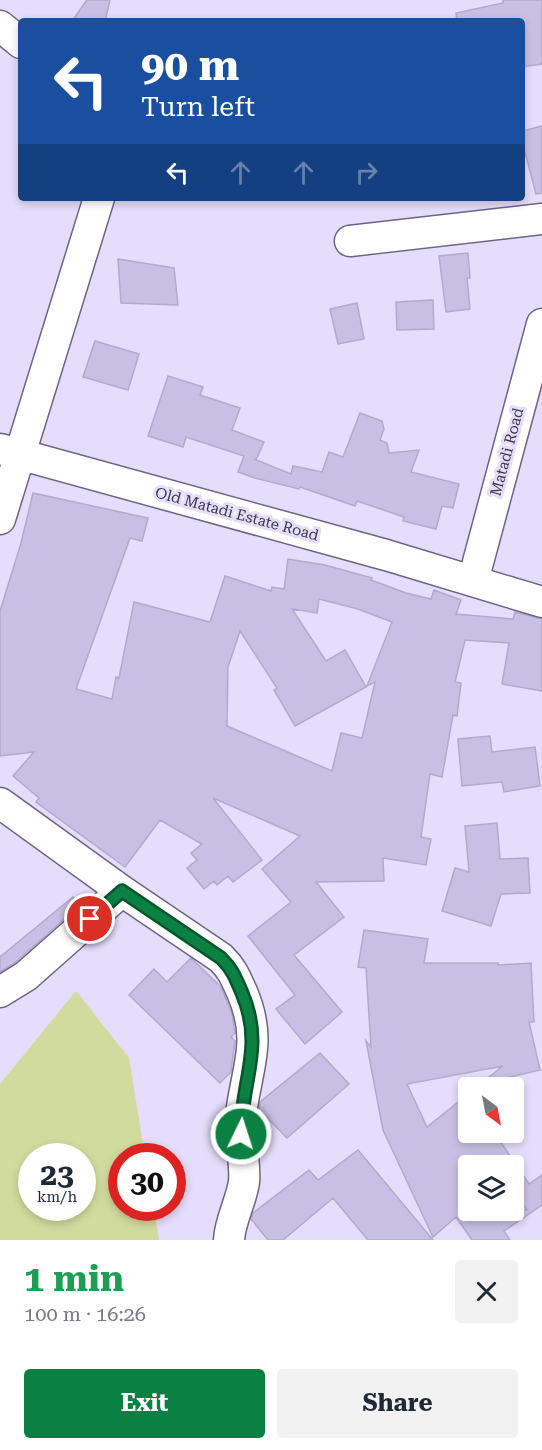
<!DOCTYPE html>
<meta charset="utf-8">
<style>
:root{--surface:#fff;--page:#f2f2f3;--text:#1f2937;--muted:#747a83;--accent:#0b8043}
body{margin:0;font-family:"Roboto Serif",serif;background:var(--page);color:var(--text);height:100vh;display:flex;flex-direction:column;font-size:22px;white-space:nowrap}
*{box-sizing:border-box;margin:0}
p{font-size:20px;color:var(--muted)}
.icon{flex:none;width:33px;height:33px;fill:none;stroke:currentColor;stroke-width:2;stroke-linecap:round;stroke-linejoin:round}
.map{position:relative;height:1240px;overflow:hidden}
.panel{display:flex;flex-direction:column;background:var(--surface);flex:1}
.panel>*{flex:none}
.banner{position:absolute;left:18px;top:18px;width:507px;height:183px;border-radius:6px;box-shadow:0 3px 9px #0003;background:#1a4fa0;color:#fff;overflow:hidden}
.needle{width:39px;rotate:148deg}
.controls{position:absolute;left:458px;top:1077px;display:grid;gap:12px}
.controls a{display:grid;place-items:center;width:66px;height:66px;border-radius:6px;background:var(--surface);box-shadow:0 3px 9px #0003;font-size:30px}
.speed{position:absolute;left:18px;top:1143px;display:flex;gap:12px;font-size:30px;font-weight:700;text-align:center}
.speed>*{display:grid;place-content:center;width:78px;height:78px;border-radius:50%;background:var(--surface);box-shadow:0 3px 9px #0003;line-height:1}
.speed small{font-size:15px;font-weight:400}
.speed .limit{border:9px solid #d22;background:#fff;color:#111}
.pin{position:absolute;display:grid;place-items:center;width:51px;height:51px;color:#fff;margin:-26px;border:3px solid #fff;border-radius:50%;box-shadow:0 2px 6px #0007}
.me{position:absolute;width:66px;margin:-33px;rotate:4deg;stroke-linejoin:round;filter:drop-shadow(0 0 4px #0008)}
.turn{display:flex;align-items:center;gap:21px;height:126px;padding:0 24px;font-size:27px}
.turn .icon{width:78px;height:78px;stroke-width:2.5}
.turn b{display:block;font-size:42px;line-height:51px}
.lanes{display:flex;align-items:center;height:57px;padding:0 24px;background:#0003;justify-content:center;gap:30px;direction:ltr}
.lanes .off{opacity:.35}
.round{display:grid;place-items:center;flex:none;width:63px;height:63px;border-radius:6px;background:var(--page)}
.overview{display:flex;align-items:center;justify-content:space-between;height:102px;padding:0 24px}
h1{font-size:36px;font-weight:700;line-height:45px;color:#1e9e55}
.action{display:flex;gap:12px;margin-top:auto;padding:12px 24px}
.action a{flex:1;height:69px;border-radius:6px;background:var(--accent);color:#fff;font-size:24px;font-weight:700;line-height:69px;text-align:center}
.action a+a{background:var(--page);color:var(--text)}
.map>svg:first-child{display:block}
</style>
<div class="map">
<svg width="542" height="1240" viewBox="0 0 542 1240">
<rect width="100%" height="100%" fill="#e4ddfb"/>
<path fill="#d2db9e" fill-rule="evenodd" d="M 76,991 L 129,1058 L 145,1156 L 122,1156 L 122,1208 L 154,1208 L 159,1240 L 0,1240 L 0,1084 ZM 32,1156 L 82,1156 L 82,1208 L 32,1208 Z"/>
<path fill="#c8c0e4" stroke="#b2aacc" stroke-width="1.5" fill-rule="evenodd" d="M 87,0 L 110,0 L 105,21 L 72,21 Z
M 503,0 L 542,0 L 542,64 L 522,67 L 522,21 L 457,21 L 456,13 L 503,3 Z
M 542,126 L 542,193 L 536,194 L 522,141 L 522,131 Z
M 468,253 L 470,278 L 467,278 L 470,309 L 446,312 L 439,256 Z
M 118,259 L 174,268 L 178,305 L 121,303 Z
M 433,300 L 434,329 L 397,330 L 396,302 Z
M 357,303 L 364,339 L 338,344 L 330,309 Z
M 95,341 L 139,354 L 128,390 L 83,377 Z
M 168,376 L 203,387 L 200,395 L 240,408 L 232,430 L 264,442 L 256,460 L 254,459 L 291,474 L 293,466 L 322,472 L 329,452 L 343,457 L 360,413 L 382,421 L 384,429 L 380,440 L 387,443 L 389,453 L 419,450 L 411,472 L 459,484 L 453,508 L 442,506 L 436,529 L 403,521 L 404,517 L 357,501 L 355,506 L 300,487 L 299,489 L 255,478 L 238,472 L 244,456 L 186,437 L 183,447 L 148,436 Z
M 33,493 L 148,518 L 142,541 L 130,538 L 76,689 L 112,699 L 116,677 L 119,678 L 134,602 L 210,622 L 225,576 L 271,591 L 272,587 L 284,589 L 288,559 L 325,565 L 372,578 L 371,580 L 406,593 L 431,599 L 434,590 L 461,600 L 456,614 L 513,619 L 515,612 L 542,619 L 542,691 L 502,684 L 509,643 L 465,640 L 455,682 L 461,683 L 457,716 L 453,715 L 442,777 L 430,774 L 421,837 L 431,839 L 426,865 L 383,858 L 384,881 L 316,882 L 344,917 L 294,955 L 342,1012 L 305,1044 L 276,1009 L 295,995 L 248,936 L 291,902 L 262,869 L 300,836 L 213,798 L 262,860 L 233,882 L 228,876 L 217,885 L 214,881 L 204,889 L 187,868 L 197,860 L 191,853 L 202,844 L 160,820 L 125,867 L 36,802 L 39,798 L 13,776 L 34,752 L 0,756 L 0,611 L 21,543 ZM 319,599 L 358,609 L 392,622 L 367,686 L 375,682 L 362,738 L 341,733 L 332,771 L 227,726 L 228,667 L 240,631 L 277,688 L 274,690 L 295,726 L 366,687 L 345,650 L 326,661 L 292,609 L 317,613 Z
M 490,736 L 492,752 L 535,747 L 540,786 L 504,792 L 502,782 L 462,786 L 458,739 Z
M 497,823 L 500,859 L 528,858 L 530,893 L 501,894 L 491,926 L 442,911 L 455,868 L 469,872 L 465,826 Z
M 73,897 L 80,905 L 16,962 L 0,972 L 0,957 Z
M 364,930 L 428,939 L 424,963 L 498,963 L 498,965 L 531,963 L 534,1022 L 529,1022 L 540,1070 L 480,1084 L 503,1066 L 407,1084 L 427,1127 L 468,1094 L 468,1132 L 494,1132 L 529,1184 L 542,1175 L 542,1205 L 504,1231 L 510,1240 L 472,1240 L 456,1217 L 433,1237 L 383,1130 L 366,1041 L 371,1047 L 366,968 L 358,967 ZM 468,1166 L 513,1166 L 513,1190 L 527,1210 L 468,1210 Z
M 191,958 L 221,987 L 232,1014 L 235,1033 L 231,1037 L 235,1041 L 232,1064 L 231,1072 L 220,1083 L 129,995 L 154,969 L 167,982 Z
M 320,1053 L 349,1084 L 287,1138 L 259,1109 L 260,1102 Z
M 358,1150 L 433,1240 L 368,1240 L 333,1198 L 283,1240 L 268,1240 L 251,1219 L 253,1213 L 309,1170 L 318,1180 Z"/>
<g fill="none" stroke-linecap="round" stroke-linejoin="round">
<defs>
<path id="minor" d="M 0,26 L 21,43
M 350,241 L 542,219
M 0,449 L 386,555 L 542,602
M 0,519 L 99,198
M 473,581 L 542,324
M 0,803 L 122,891 L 221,958 C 233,970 235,977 242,992 C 263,1041 247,1066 241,1114 C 238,1137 246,1160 244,1182 C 241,1202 230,1220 229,1240
M 0,992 L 26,976 L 122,891"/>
</defs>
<use href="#minor" stroke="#6c6484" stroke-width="33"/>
<use href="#minor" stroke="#fff" stroke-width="30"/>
</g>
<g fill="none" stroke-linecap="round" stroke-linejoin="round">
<defs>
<path id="route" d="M 90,919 L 122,891 L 221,958 C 233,970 235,977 242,993 C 265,1047 241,1080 241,1134"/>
</defs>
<use href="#route" stroke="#07532c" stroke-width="15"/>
<use href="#route" stroke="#0b8043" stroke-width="10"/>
</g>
<g text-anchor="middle" stroke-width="6" stroke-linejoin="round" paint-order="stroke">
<g font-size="15" fill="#3c3947" stroke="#e4ddfb">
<text transform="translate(507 452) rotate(-75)" y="5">Matadi Road</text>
<text transform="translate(237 514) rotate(15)" y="5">Old Matadi Estate Road</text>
</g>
</g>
</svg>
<div class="controls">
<a><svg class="needle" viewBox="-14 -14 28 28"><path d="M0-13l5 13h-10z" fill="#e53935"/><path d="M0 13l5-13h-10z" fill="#747a83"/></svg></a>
<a><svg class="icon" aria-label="layers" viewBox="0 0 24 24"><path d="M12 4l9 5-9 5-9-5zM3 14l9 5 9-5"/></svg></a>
</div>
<div class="speed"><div>23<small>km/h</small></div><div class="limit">30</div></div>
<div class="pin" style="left:90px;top:919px;background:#d93025"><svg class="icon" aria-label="arrive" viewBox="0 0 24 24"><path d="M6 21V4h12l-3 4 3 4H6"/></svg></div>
<svg class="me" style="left:241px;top:1134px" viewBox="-20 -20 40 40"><circle r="17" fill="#0b8043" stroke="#fff" stroke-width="3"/><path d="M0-11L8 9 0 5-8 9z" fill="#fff"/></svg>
<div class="banner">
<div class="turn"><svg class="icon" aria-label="left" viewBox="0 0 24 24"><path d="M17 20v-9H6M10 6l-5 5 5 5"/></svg><div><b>90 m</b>Turn left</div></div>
<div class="lanes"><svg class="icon" aria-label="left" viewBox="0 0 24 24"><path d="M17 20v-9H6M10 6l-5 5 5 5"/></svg><svg class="icon off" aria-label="ahead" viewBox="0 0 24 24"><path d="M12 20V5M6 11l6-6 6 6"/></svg><svg class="icon off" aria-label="ahead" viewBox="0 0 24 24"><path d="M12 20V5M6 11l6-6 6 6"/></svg><svg class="icon off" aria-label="right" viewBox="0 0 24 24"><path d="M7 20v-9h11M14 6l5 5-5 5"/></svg></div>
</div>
</div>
<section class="panel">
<div class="overview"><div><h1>1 min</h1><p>100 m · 16:26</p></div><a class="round"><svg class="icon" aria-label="close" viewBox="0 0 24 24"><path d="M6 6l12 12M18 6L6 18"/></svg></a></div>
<div class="action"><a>Exit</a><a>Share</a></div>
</section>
